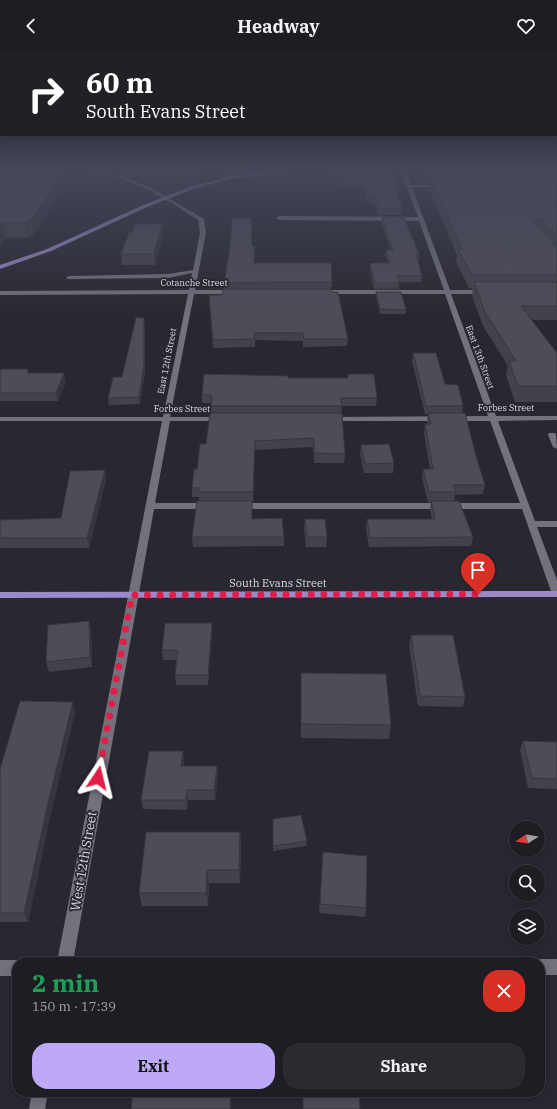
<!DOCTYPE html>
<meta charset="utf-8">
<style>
:root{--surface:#1f1d24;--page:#2c2a31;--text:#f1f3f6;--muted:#a1a2a6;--line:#3c3b41;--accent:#bda9f5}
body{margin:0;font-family:"IBM Plex Serif",serif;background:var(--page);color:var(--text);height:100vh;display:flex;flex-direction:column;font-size:15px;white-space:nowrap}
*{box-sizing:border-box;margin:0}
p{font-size:13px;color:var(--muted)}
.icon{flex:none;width:22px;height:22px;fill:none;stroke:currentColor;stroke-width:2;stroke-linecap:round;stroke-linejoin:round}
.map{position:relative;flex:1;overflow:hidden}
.details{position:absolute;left:12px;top:905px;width:533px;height:140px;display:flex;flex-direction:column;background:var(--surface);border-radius:16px;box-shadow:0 2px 10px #0003,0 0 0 1px var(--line)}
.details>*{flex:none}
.banner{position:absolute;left:0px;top:0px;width:557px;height:84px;box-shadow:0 2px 10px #0003,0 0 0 1px var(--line);background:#202124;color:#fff;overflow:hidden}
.needle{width:26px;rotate:258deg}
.controls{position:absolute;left:509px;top:769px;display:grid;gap:8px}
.controls a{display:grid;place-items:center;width:36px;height:36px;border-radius:50%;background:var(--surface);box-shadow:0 2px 10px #0003,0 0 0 1px var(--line);font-size:20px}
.pin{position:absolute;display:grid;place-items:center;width:34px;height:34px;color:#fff;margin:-41px -17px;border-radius:50% 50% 50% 0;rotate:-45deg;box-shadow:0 0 4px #0007}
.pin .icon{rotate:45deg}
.me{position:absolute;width:44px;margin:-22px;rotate:10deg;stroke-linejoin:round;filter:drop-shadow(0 0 3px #0008)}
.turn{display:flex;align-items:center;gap:14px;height:84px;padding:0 20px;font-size:18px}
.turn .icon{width:52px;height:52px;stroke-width:2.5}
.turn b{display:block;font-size:28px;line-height:34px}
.round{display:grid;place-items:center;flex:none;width:42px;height:42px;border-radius:16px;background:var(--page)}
.summary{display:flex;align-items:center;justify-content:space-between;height:68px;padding:0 20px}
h1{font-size:24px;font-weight:700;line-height:30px;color:#1e9e55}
.action{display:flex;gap:8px;margin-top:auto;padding:8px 20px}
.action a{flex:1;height:46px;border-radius:16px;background:var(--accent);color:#111;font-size:16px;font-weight:700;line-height:46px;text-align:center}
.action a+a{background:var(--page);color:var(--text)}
header{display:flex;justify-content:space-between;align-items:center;height:52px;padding:0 20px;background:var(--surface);font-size:18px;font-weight:700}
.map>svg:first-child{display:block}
</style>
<header><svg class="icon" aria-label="back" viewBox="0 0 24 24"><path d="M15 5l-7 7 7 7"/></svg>Headway<svg class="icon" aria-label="heart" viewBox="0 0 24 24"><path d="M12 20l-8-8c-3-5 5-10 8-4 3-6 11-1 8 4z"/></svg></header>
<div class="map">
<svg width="557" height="1057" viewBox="0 0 557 1057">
<rect width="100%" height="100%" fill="#292730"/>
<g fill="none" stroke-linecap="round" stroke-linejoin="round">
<path fill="#73717c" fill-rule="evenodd" d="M 206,118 C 185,127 149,119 124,125 L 152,136 L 204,167 L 206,181 L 195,238 L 235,238 L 238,240 L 235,242 L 194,242 L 170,365 L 223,365 L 227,367 L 223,369 L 170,369 L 155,451 L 210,451 L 215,454 L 210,457 L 154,457 L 73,910 L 57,910 L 162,369 L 0,369 L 0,365 L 163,365 L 188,242 L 0,243 L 0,239 L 189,238 L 192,221 L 168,226 L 67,227 L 66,226 L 69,224 L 168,222 L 193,218 L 200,181 L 198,168 C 173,152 147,134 117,126 C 97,121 76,121 56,121 L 54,120 L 56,119 L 95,120 L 118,124 L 135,120 Z
M 216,118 L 223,118 L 239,126 L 235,127 Z
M 400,118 L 404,118 L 411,133 L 442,133 L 444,134 L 442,135 L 412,135 L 450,238 L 485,238 L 488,240 L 485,242 L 451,242 L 496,364 L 557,364 L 557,368 L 498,369 L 535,469 L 557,469 L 557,475 L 537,475 L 557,528 L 557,545 L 552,542 L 522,457 L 240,457 L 235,454 L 240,451 L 520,451 L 490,369 L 329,369 L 325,367 L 329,365 L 488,364 L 445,242 L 319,242 L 316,240 L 319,238 L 444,238 L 419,169 L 279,168 L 276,166 L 279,164 L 418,165 Z
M 549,381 L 555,381 L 556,383 L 557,397 L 553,395 L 548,383 Z
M 540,907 L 557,907 L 557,923 L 540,923 L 540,910 L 535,910 Z
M 0,908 L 17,908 L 21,910 L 17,910 L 17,924 L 0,924 Z
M 32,1040 L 48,1040 L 45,1057 L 29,1057 Z"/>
<path fill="#9b8ac9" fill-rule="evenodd" d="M 281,118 L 304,118 L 231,127 L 193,137 L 145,156 L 51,199 L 0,217 L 0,213 L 47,197 L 141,154 L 189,135 L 231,124 Z
M 557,539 L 557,545 L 0,546 L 0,540 Z"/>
</g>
<path fill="#44414b" d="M 0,118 L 69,118 L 70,123 L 34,183 L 31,183 L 30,185 L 6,186 L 0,195 Z
M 322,118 L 393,118 L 398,137 L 397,143 L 402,156 L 401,163 L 378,163 L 374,151 L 367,151 L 363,135 L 336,134 Z
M 421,118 L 557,118 L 557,268 L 531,268 L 557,301 L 557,350 L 515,350 L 506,323 L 508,314 L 483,274 L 472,244 L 473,237 L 469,236 L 456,210 L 457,203 L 429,136 L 430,131 L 427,131 Z
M 382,165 L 419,202 L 419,208 L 418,208 L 422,224 L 421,230 L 399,230 L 399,237 L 374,237 L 370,217 L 370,211 L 388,211 L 385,203 L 386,198 L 391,198 L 381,170 Z
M 163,183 L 155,213 L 122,213 L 121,202 Z
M 252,194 L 255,194 L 254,211 L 332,230 L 331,237 L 348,287 L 347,294 L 303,295 L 303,289 L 255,288 L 255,295 L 213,296 L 209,250 L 222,243 L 224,237 L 224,231 Z
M 376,240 L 406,258 L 405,262 L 380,262 L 376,244 Z
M 145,273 L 145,320 L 140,352 L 109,353 L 108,346 L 122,325 Z
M 413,301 L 445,332 L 463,354 L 462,361 L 485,433 L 483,442 L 455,443 L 454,449 L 473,485 L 471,494 L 369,495 L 366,477 L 367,467 L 432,467 L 430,458 L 431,450 L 428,450 L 422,426 L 423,417 L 430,417 L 424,381 L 425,372 L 428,372 L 427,370 L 428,362 L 425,362 L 412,310 Z
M 28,317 L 29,321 L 66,330 L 58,349 L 0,349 L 0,319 Z
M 348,322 L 377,346 L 376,354 L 342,354 L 341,361 L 345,402 L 344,411 L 314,411 L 313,395 L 255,398 L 253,450 L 252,450 L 252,467 L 284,485 L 284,494 L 193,495 L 192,485 L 199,449 L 199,445 L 192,445 L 192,436 L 197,417 L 206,392 L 211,361 L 211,351 L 202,351 L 202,343 L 288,326 L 348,326 Z
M 361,393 L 394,411 L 393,421 L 364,421 L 360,402 Z
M 105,418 L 106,427 L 89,496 L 0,496 L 0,468 L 61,466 Z
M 305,467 L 327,485 L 326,495 L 306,495 L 304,477 Z
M 212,571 L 212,580 L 208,633 L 176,633 L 175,623 L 177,608 L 163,608 L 162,598 Z
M 91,579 L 92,615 L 49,620 L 46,610 Z
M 411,583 L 465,645 L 463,655 L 418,654 L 409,593 Z
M 301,621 L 391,673 L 389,687 L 301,686 Z
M 75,660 L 51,761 L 28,870 L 0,870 L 0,717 Z
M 523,689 L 557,690 L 557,737 L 528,736 L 520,698 Z
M 183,699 L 184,709 L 184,714 L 217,714 L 218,724 L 215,748 L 188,748 L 187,758 L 143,757 L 141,748 Z
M 273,767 L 307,789 L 306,794 L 273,799 Z
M 240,780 L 241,793 L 240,831 L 209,831 L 208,854 L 142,854 L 139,841 Z
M 323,800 L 366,856 L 365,865 L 319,861 Z
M 408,1040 L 463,1040 L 462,1042 L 409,1045 Z"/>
<path fill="#37353d" d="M 63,118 L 69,118 L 70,123 L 34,183 L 31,169 Z
M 28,169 L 31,183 L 30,185 L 27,171 Z
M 3,171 L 6,186 L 0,195 L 0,176 Z
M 162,172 L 163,183 L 155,213 L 154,202 Z
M 144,266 L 145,273 L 145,320 L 140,352 L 139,345 Z
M 64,321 L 66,330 L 58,349 L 56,341 Z
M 255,389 L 255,398 L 253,450 L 253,440 Z
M 105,418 L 106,427 L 89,496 L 87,486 Z
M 89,569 L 91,579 L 92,615 L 90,605 Z
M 212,571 L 212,580 L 208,633 L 208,623 Z
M 73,650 L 75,660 L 51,761 L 28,870 L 24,861 L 48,751 Z
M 183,699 L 184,709 L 183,724 L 181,714 Z
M 217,714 L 218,724 L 215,748 L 214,738 Z
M 187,738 L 188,748 L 187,758 L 186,748 Z
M 240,780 L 241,793 L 240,831 L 239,818 Z
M 207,818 L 209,831 L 208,854 L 206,841 Z
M 231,1040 L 232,1040 L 231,1057 L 230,1057 Z"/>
<path fill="#4f4c57" stroke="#37353d" d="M 0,118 L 63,118 L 31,169 L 28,169 L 27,171 L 3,171 L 0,176 Z
M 328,118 L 393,118 L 398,137 L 395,137 L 402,156 L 379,156 L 375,144 L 367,144 L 363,128 L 336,127 Z
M 427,118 L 557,118 L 557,184 L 556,183 L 541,167 L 534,167 L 533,169 L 538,176 L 546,181 L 557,196 L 557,223 L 472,223 L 458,197 L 462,197 L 430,125 L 496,124 L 499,121 L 498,119 L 428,120 Z
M 382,165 L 404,165 L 419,202 L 416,202 L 422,224 L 397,224 L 399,231 L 375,231 L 370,211 L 390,211 L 386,198 L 393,198 Z
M 232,166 L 251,166 L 252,194 L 255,194 L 254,211 L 331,211 L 332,230 L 224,231 L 230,195 Z
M 135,172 L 162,172 L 154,202 L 121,202 L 129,180 L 132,180 Z
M 474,230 L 557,230 L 557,254 L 521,254 L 557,301 L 557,334 L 518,334 L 509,309 L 516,309 L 485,260 Z
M 223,237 L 332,237 L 332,240 L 338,240 L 348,287 L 304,287 L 303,281 L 254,281 L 255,287 L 213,288 L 209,243 L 222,243 Z
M 376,240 L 401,240 L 406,258 L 380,257 Z
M 136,265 L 144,266 L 144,314 L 139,345 L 108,346 L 113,325 L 122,325 Z
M 413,301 L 436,301 L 445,332 L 458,333 L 463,354 L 426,354 Z
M 1,317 L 28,317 L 27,321 L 64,321 L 56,341 L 0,341 L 0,319 Z
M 204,322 L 288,324 L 288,326 L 348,326 L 348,322 L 374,322 L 377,346 L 341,346 L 342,354 L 211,354 L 212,343 L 202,343 Z
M 210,361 L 342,361 L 345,402 L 314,401 L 314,386 L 255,389 L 253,440 L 199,440 L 199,436 L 192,436 L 194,417 L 197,417 L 200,392 L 206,392 Z
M 428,361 L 465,361 L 476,404 L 485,433 L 453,433 L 456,440 L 429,440 L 423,417 L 433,417 L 425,372 L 431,372 Z
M 389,392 L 394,411 L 365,412 L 361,393 Z
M 105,418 L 87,486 L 0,486 L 0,468 L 61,466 L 70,419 Z
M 197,449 L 252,449 L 252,467 L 282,466 L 284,485 L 192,485 Z
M 431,449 L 459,449 L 473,485 L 370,486 L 367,467 L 435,467 Z
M 305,467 L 325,467 L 327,485 L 307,485 Z
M 89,569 L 90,605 L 46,610 L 48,573 Z
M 165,571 L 212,571 L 208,623 L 175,623 L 178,598 L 162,598 Z
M 411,583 L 453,583 L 465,645 L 420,644 Z
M 301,621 L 386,622 L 391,673 L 301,672 Z
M 20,649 L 73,650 L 48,751 L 24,861 L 0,861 L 0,717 Z
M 523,689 L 557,690 L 557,727 L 532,726 Z
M 149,699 L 183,699 L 181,714 L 217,714 L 214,738 L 187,738 L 186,748 L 141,748 Z
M 301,763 L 307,789 L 273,794 L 273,767 Z
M 146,780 L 240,780 L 239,818 L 207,818 L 206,841 L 139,841 Z
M 323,800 L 367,804 L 366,856 L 320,852 Z
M 133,1040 L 231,1040 L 230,1057 L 131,1057 Z
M 303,1040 L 359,1040 L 360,1057 L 303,1057 Z"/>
<linearGradient id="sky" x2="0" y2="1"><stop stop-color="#17151a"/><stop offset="0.44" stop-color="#434759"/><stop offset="1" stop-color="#434759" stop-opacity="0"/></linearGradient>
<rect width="557" height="266" fill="url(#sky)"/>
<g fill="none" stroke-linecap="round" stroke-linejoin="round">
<path stroke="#e11d48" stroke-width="7" stroke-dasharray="0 12.6" d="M 98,726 L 132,543 L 478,542"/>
</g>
<g text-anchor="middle" stroke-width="3.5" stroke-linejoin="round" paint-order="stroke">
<g font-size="9" fill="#dbdae0" stroke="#292730">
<text x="194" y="234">Cotanche Street</text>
<text transform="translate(480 305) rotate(70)" y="3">East 13th Street</text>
<text transform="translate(167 309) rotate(-79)" y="3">East 12th Street</text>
<text x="506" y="359">Forbes Street</text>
<text x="182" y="360">Forbes Street</text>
</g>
<g font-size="11" fill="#dbdae0" stroke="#292730">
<text x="278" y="535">South Evans Street</text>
</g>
<g font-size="13" fill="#dbdae0" stroke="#292730">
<text transform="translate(83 809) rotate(-80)" y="5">West 12th Street</text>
</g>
</g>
</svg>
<div class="controls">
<a><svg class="needle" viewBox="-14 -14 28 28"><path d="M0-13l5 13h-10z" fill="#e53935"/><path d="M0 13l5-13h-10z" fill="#a1a2a6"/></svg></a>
<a><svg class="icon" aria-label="search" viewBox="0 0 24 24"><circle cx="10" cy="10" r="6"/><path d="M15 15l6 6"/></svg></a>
<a><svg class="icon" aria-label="layers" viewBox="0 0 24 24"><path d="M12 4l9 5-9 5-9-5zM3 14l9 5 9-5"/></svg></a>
</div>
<div class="pin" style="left:478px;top:542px;background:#d93025"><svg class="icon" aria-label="arrive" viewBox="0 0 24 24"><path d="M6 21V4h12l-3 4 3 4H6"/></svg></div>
<svg class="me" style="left:98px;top:726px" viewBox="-20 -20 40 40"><path d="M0-17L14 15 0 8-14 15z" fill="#e11d48" stroke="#fff" stroke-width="4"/></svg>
<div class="banner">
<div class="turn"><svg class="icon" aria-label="right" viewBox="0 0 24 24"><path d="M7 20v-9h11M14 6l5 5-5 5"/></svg><div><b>60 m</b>South Evans Street</div></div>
</div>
<section class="details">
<div class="summary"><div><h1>2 min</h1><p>150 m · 17:39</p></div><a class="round" style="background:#d93025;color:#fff"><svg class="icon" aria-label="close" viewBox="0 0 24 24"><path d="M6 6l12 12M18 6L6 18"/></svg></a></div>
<div class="action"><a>Exit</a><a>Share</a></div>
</section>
</div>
